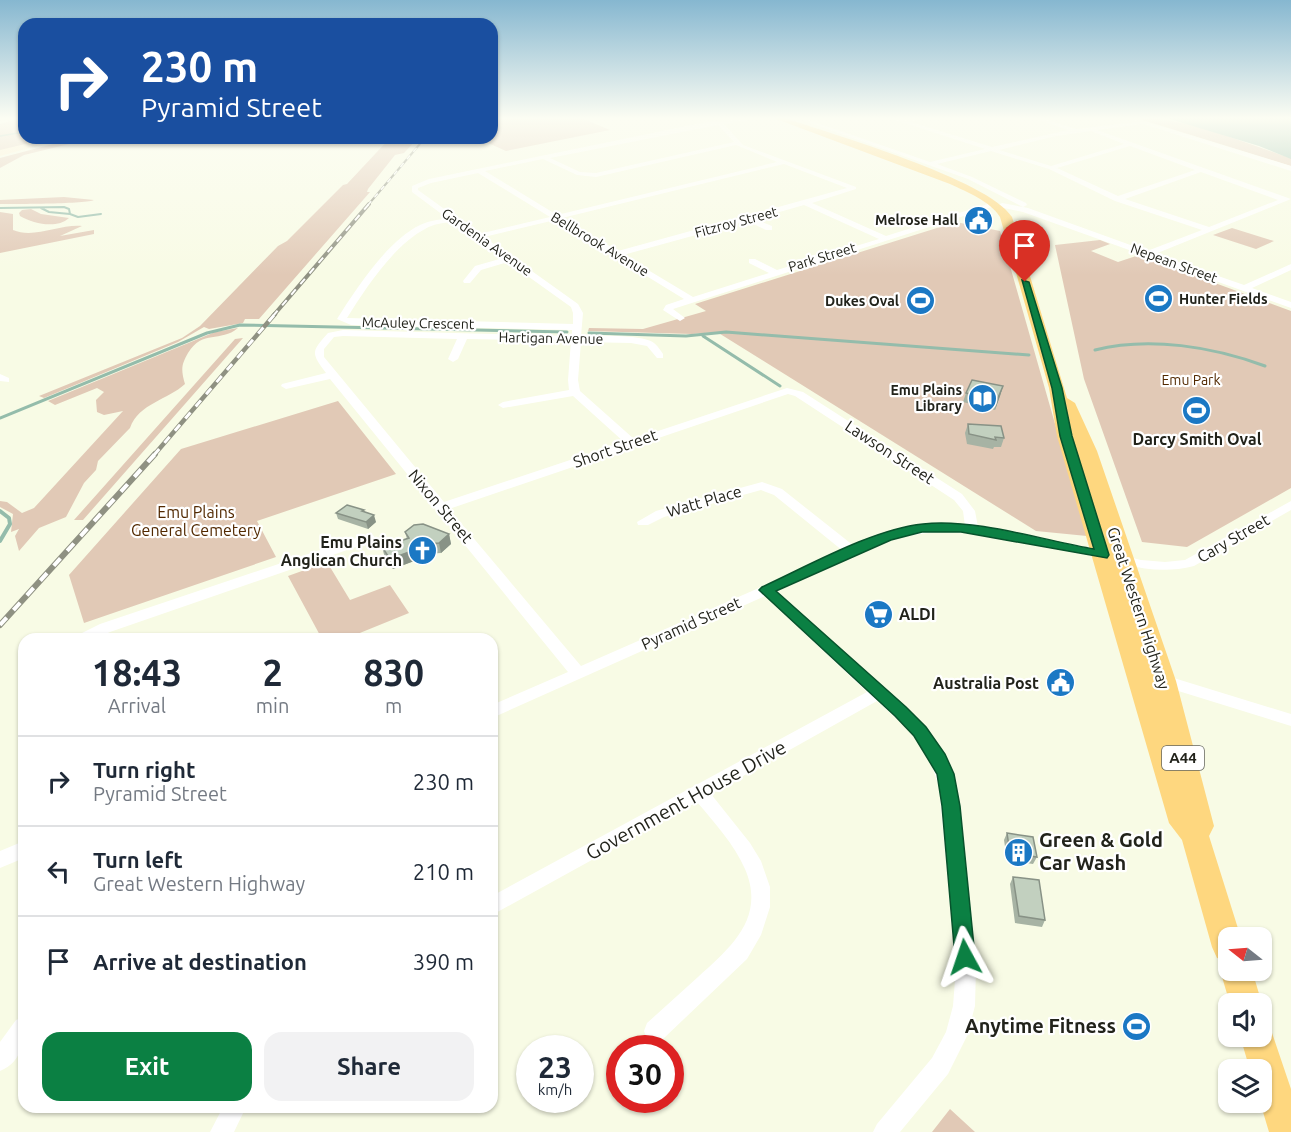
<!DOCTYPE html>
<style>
:root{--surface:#fff;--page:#f2f2f3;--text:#1f2937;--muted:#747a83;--line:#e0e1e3;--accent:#0b8043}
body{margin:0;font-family:Ubuntu,sans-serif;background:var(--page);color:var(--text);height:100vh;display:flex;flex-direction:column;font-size:22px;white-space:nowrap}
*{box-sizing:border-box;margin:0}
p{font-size:20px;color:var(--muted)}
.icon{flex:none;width:33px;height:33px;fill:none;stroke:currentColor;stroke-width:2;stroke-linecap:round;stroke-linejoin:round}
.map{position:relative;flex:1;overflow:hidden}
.panel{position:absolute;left:18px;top:633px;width:480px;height:480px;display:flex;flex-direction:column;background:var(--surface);border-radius:18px;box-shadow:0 2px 4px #0004}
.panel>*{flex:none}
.guide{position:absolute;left:18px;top:18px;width:480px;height:126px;border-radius:18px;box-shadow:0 2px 4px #0004;background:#1a4fa0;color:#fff;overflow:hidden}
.needle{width:39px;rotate:287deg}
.controls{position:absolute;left:1218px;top:927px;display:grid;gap:12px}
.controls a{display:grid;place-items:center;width:54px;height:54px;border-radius:12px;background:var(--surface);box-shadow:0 2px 4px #0004;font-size:30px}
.speed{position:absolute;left:516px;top:1035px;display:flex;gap:12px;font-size:30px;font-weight:700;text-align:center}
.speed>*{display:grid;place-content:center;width:78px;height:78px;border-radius:50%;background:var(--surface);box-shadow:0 2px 4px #0004;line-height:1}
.speed small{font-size:15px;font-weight:400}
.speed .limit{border:9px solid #d22;background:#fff;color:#111}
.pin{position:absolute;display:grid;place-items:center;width:51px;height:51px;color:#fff;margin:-62px -26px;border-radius:50% 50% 50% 0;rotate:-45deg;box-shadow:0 0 6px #0007}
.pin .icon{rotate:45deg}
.me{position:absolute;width:66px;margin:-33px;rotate:355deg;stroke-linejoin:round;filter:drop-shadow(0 0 4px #0008)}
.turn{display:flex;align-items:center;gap:21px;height:126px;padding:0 24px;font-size:27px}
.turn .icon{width:78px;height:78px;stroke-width:2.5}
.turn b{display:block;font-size:42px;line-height:51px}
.eta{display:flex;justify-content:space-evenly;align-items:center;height:102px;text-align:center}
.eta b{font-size:36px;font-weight:600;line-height:42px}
.primary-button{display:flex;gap:12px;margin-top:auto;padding:12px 24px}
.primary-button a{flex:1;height:69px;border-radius:18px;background:var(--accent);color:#fff;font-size:24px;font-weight:600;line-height:69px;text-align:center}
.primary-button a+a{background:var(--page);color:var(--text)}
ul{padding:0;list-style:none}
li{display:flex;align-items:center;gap:18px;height:90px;padding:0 24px;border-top:2px solid var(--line)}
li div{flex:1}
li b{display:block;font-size:22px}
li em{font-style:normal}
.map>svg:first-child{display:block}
</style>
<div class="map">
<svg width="1291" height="1132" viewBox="0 0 1291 1132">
<rect width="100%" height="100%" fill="#f8fbe5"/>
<path fill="#e1c9b6" d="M 24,117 L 24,138 L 49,138 L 0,151 L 0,124 Z
M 492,117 L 579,117 L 610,130 L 506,151 L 477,138 L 492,138 Z
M 1133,117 C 1186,117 1241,142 1291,158 L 1291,166 Z
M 76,138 L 94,138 L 24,155 L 0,168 L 0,158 Z
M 390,138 L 418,138 L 404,153 L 395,155 L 368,189 L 367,192 L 370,192 L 259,319 L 245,319 L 243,323 L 209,329 L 204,327 L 178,342 L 44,398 L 39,396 L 182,338 L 200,326 L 278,246 L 287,241 L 343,185 L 347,184 Z
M 64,197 L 94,200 C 88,204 14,204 0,204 L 0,200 Z
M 31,209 L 41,214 L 69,218 C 57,229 34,224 20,216 L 19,213 L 22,210 Z
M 0,212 L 13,214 L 13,230 C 34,239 60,224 82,226 L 60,236 L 94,230 L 94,234 L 0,253 Z
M 956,222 L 1000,231 L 1087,536 L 1036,531 L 717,332 L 692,334 L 588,331 L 589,328 L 643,329 L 706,311 L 695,304 Z
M 1232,228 L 1274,241 L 1256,249 L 1213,235 Z
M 1100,240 L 1110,244 L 1091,251 L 1118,262 L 1139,255 L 1291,311 L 1291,488 L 1187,547 L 1142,542 L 1084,379 L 1055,245 Z
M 238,328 C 220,343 203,329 188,353 C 181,365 181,370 185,384 C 168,400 139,403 130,428 L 98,461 L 96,470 L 84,483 L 66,517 L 39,528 L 19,551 L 15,536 L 19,529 L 11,532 L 13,514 L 0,507 L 0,501 L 7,502 L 22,513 L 34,508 L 123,411 L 104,415 L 97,412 L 96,400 L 104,392 L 97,388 L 55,405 L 48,401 L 215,332 Z
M 243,338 L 83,520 L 74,520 L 235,339 Z
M 338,401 L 396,474 L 257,521 L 276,557 L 84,623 L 69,575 L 181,449 Z
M 327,562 L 350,600 L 390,585 L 409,613 L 345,639 L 322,639 L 288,576 Z
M 950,1109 L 975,1132 L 932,1132 Z"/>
<path fill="#94bcab" d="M 1163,117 L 1291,117 L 1291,159 L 1259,146 Z"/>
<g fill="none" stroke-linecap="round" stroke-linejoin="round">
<path stroke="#94bcab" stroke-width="1.5" d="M 0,136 L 24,132"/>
<path stroke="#94bcab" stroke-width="2" d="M 0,208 L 64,207 L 69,209 L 70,214 L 78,217 L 101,214
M 41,208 L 49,212 L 70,214"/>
<path stroke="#94bcab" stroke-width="3" d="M 589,333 L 686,336 L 726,332 L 1029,355
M 703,336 L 780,386
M 1095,350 C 1149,336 1214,347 1265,366
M 0,418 L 207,333 L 240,325 L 567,332"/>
<path stroke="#94bcab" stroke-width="4" d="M 0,511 L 9,518 L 10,524 L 0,541"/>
<path fill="#fff" fill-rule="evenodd" d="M 755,117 L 769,117 L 724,124 L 743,145 L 856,187 L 856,189 L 812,203 L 886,236 L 991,203 L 998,205 L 673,309 L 685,318 L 680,321 L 663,310 L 666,305 L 684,299 L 555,220 L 484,237 L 578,304 L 583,313 L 581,336 C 597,336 642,334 654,343 C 657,345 661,351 663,354 L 663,358 L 657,358 L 647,346 L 631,343 L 581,342 L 578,380 L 580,391 L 634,439 L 787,388 L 803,392 L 962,494 L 975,511 L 978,527 L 1077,545 L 1141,560 L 1165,562 L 1185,560 L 1291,501 L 1291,510 L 1194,566 C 1155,576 1124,564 1087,555 C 1040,545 977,529 929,533 C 880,536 822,571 777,591 L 926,727 L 947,759 L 957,787 L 976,967 L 975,1006 L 967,1036 L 948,1074 L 900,1132 L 873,1132 L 877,1124 L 932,1058 L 946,1032 L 953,1006 L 956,967 L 939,787 C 926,743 910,731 877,701 L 711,794 L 750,843 L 761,861 L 770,887 L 770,907 L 761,935 L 747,959 L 663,1039 L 655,1042 L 647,1039 L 644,1031 L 647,1023 C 664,1008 681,992 698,977 C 731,947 766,918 745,869 C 734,844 714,822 697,802 L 492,915 L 492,896 L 867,692 L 765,596 L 492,718 L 492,705 L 568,672 L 330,379 L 286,389 L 281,386 L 282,384 L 326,373 C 311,353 311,352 328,333 L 343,330 L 572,336 L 572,330 L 351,325 L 337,319 C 356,289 387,241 420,225 C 428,221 438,220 447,218 L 412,192 L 412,186 L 429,179 L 701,123 ZM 718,125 L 734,142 L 596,173 L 580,172 L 550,158 ZM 736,145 L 777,162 L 557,215 L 485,171 L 543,159 L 577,175 L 596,177 ZM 784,164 L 847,188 L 618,251 L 562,218 ZM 478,173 L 550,217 L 479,234 L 418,190 L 418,188 L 431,183 ZM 804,205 L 879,239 L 777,270 L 755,259 L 749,259 L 749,263 L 769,273 L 693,297 L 623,255 L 747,221 L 766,230 L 772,230 L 772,226 L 755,219 ZM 452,222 L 503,258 L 475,266 L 463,281 L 464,283 L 470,283 L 481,270 L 508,262 L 571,307 L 573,313 L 573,324 L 347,318 C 365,289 394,245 425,229 C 433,224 443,223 452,222 ZM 343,336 L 457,339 L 448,359 L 453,362 L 458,359 L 467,339 L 571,341 L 568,380 L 569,390 L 503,402 L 498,405 L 503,408 L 573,396 L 624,442 L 444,502 L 324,357 L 324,349 L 334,337 ZM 788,394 L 795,396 L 954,500 L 963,511 L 965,526 C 925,523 890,530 854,546 L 782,489 L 762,482 L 656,511 L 637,522 L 638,525 L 648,525 L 664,517 L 761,490 L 774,495 L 843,551 L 581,666 L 449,509 Z
M 793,117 L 800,117 L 930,162 L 985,149 L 886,117 L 904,120 L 930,117 L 911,122 L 992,147 L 1068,130 L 1030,117 L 1038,117 L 1076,129 L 1145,121 L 1143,124 L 1097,130 L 1291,199 L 1155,254 L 1244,285 L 1291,264 L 1291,270 L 1252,288 L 1291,302 L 1291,308 L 1023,212 L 999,207 L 998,205 L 1002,203 L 1028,208 L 1147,251 L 1202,230 L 1115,201 L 1049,169 L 991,151 L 937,164 L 972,177 L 1026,203 L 1027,205 L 1023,207 L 968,179 ZM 1091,131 L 1124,144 L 1051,166 L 999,150 L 1056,136 ZM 1130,146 L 1195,170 L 1118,196 L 1057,168 ZM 1201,172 L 1278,200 L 1209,227 L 1125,199 Z
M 0,374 L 9,378 L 9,382 L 0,381 Z
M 368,534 L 373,535 L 375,538 L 373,541 L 110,632 L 95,639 L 76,639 L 78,635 L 100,624 Z
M 1164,675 L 1291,714 L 1291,726 L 1159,685 L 1156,681 L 1159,677 Z
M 24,841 L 24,858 L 0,868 L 0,851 Z
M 24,1017 C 24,1039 24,1061 0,1071 L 0,1042 L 16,1020 Z
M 223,1107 L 246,1107 L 234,1132 L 210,1132 Z"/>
<path fill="#fff" fill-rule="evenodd" d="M 1121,117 L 1131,117 L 1291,166 L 1291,171 Z"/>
<path fill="#fef0cf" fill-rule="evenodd" d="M 51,138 L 65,138 L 0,156 L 0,150 Z"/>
<path fill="#fed77f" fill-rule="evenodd" d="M 771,117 L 782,117 C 831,134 988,179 1012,217 L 1067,398 L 1075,403 L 1097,451 L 1176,681 L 1214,826 L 1209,836 L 1241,938 L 1228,938 L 1228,970 L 1252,970 L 1262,1004 L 1262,1006 L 1262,1004 L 1230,1004 L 1220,970 L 1224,960 L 1217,958 L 1212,947 L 1182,840 L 1169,823 L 1057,436 L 1049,388 L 1000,217 C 990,201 967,192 950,184 Z
M 1262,1021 L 1269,1024 L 1291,1089 L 1291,1132 L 1269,1132 L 1260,1102 L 1262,1070 L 1250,1070 L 1240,1036 L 1262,1036 Z"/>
<defs>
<path id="rail-far3" d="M 368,205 L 425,138"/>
<path id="rail-far2" d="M 273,316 L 369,204"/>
<path id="rail-far1" d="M 154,455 L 275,314"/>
<path id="rail" d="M 0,625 L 155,454"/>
</defs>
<use href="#rail-far3" stroke="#8f9182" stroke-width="2"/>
<use href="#rail-far2" stroke="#8f9182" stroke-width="4"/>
<use href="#rail-far1" stroke="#8f9182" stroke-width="4.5"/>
<use href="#rail" stroke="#8f9182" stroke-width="6"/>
<use href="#rail-far3" stroke="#fff" stroke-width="1.5" stroke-dasharray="5" stroke-linecap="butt"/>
<use href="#rail-far2" stroke="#fff" stroke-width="2" stroke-dasharray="7" stroke-linecap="butt"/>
<use href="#rail-far1" stroke="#fff" stroke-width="3" stroke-dasharray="8" stroke-linecap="butt"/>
<use href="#rail" stroke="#fff" stroke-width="4" stroke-dasharray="10" stroke-linecap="butt"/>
</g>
<path fill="#a7b3a4" d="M 1003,386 L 1000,396 L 995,410 L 963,402 L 966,393 Z
M 968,424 L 1004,438 L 1001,447 L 994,447 L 993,449 L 967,444 L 965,433 Z
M 364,510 L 364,512 L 376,522 L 368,529 L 338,519 L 336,513 Z
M 405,532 L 449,534 L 451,544 L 441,553 L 425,554 L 422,558 L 393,569 L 385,558 L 382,547 L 407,539 Z
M 1007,833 L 1037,857 L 1033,864 L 1007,860 L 1004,840 Z
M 1013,877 L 1045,920 L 1042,927 L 1015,923 L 1010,884 Z"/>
<path fill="#889286" d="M 1003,386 L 1000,396 L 995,410 L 997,400 Z
M 374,515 L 376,522 L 368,529 L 366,522 Z
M 449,534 L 451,544 L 441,553 L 439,543 Z
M 423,544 L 425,554 L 422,558 L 393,569 L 390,559 Z"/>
<path fill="#c2d0bf" stroke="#889286" stroke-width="1.5" d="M 972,380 L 1003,386 L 997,400 L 966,393 Z
M 968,424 L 1001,426 L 1004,438 L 995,437 L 996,440 L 969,434 Z
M 347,505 L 364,510 L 362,511 L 374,515 L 366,522 L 336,513 Z
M 423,524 L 449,534 L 439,543 L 423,544 L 420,548 L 390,559 L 382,547 L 409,538 L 405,532 L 414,525 Z
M 1007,833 L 1033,837 L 1037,857 L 1010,853 Z
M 1013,877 L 1039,880 L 1045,920 L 1019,916 Z"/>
<linearGradient id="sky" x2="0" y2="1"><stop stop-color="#86b7d0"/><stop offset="0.43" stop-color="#fcfdf3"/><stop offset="1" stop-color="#fcfdf3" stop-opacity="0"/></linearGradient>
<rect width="1291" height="275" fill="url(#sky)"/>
<path fill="#0b8043" stroke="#07532c" stroke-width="1.5" d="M 1022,280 L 1029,282 L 1062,388 L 1072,436 L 1109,555 L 1107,558 L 961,532 L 922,532 L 891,540 L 776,591 L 906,707 L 926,727 L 945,754 L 954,774 L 960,806 L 975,957 L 972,964 L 965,967 L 958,964 L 955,957 L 942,806 L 937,774 L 914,736 L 895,716 L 759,590 L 762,587 C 808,566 873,529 923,524 C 973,518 1043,540 1094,549 L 1060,436 L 1052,388 Z"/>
<defs>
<symbol id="civic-disc" viewBox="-11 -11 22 22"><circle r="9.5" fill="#1b78c4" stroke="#fff"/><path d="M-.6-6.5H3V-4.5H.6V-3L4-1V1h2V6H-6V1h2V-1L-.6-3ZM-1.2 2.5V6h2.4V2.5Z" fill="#fff"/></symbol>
<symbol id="stadium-disc" viewBox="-11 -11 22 22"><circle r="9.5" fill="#1b78c4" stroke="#fff"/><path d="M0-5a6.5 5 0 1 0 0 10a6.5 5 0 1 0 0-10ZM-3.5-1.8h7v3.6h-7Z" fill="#fff"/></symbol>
<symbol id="library-disc" viewBox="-11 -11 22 22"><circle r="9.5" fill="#1b78c4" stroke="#fff"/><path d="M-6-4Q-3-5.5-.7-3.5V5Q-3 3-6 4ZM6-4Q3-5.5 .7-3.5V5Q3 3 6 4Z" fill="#fff"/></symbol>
<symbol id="church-disc" viewBox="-11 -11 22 22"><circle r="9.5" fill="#1b78c4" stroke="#fff"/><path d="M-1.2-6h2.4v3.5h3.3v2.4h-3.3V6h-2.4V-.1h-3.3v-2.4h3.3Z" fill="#fff"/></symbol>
<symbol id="supermarket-disc" viewBox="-11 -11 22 22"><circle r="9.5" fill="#1b78c4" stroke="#fff"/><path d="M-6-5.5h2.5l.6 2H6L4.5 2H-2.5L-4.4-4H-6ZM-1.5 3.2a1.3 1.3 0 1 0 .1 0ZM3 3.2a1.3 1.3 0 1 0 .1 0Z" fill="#fff"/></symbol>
<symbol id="building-disc" viewBox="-11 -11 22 22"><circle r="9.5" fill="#1b78c4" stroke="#fff"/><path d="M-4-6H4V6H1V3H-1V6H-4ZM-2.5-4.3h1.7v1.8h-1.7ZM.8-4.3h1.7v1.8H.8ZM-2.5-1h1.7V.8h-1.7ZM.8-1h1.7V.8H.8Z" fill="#fff"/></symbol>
</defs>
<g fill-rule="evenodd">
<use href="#civic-disc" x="962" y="204" width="33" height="33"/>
<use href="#stadium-disc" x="1142" y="282" width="33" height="33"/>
<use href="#stadium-disc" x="904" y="284" width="33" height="33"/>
<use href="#library-disc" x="966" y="382" width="33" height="33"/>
<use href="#stadium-disc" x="1180" y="394" width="33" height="33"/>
<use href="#church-disc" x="406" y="534" width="33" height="33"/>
<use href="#supermarket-disc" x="862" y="598" width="33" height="33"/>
<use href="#civic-disc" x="1044" y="666" width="33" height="33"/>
<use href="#building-disc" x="1002" y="836" width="33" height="33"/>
<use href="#stadium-disc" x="1120" y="1010" width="33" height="33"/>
</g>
<g text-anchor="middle" stroke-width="4.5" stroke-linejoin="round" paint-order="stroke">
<g font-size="14" font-weight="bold" fill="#22231b" stroke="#fff" text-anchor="end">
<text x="958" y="225">Melrose Hall</text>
<text x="1179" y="304" text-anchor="start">Hunter Fields</text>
<text x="899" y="306">Dukes Oval</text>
<text x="962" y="395">Emu Plains<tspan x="962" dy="16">Library</tspan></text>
</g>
<g font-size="14" fill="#22231b" stroke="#fff">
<text transform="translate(736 222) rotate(-15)" y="5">Fitzroy Street</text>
<text transform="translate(487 242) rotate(35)" y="5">Gardenia Avenue</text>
<text transform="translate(600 244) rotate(31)" y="5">Bellbrook Avenue</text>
<text transform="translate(822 257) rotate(-17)" y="5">Park Street</text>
<text transform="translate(1174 263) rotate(20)" y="5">Nepean Street</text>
<text transform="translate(418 323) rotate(1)" y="5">McAuley Crescent</text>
<text transform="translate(551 338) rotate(1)" y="5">Hartigan Avenue</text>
</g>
<g font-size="14" fill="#522900" stroke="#fff">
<text x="1191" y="385">Emu Park</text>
</g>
<rect fill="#fff" stroke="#64655f" stroke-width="1.5" x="1162" y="746" width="42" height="24" rx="4.5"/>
<g font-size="15" font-weight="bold" fill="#22231b">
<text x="1183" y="763">A44</text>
</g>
<g font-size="16" font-weight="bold" fill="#22231b" stroke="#fff" text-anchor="end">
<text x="1197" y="445" text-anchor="middle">Darcy Smith Oval</text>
<text x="402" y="548">Emu Plains<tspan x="402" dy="18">Anglican Church</tspan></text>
<text x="899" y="620" text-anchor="start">ALDI</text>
<text x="1039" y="689">Australia Post</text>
</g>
<g font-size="16" fill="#22231b" stroke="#fff">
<text transform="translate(615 448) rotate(-19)" y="6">Short Street</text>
<text transform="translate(890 452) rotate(33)" y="6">Lawson Street</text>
<text transform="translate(704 501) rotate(-16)" y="6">Watt Place</text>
<text transform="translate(441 506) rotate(50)" y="6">Nixon Street</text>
<text transform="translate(1233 538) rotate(-30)" y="6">Cary Street</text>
<text transform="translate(1139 608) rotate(72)" y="6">Great Western Highway</text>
<text transform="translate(691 623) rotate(-24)" y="6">Pyramid Street</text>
</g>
<g font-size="16" fill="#522900" stroke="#fff">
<text x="196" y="518">Emu Plains<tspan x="196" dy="18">General Cemetery</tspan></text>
</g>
<g font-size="20" fill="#22231b" stroke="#fff">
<text transform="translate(686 800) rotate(-29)" y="7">Government House Drive</text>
</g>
<g font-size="20" font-weight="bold" fill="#22231b" stroke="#fff" text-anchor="start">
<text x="1039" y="847">Green &amp; Gold<tspan x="1039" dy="23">Car Wash</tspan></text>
<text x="1116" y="1033" text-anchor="end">Anytime Fitness</text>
</g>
</g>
</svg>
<div class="controls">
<a><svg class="needle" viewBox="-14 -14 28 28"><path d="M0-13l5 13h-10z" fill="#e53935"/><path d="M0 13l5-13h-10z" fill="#747a83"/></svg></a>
<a><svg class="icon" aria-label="sound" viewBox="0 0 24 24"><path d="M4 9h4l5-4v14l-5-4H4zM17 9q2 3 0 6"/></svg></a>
<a><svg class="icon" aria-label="layers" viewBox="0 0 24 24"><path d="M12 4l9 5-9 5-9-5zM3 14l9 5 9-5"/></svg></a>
</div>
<div class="speed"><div>23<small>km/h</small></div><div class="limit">30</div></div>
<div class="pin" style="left:1025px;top:282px;background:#d93025"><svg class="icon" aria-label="arrive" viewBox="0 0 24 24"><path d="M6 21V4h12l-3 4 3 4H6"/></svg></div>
<svg class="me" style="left:965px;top:957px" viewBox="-20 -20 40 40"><path d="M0-17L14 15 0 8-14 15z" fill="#0b8043" stroke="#fff" stroke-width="4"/></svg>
<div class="guide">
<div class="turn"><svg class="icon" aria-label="right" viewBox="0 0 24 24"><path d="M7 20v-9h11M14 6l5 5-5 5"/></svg><div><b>230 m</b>Pyramid Street</div></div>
</div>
<section class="panel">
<div class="eta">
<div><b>18:43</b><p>Arrival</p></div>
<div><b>2</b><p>min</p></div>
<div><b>830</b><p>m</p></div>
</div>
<ul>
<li><svg class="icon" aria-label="right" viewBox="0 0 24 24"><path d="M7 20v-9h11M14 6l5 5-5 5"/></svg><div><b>Turn right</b><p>Pyramid Street</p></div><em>230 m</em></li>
<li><svg class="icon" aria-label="left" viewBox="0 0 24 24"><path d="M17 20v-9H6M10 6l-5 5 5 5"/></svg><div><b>Turn left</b><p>Great Western Highway</p></div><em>210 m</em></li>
<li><svg class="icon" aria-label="arrive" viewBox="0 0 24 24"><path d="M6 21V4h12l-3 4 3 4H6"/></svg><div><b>Arrive at destination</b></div><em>390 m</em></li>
</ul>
<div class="primary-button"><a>Exit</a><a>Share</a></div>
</section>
</div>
